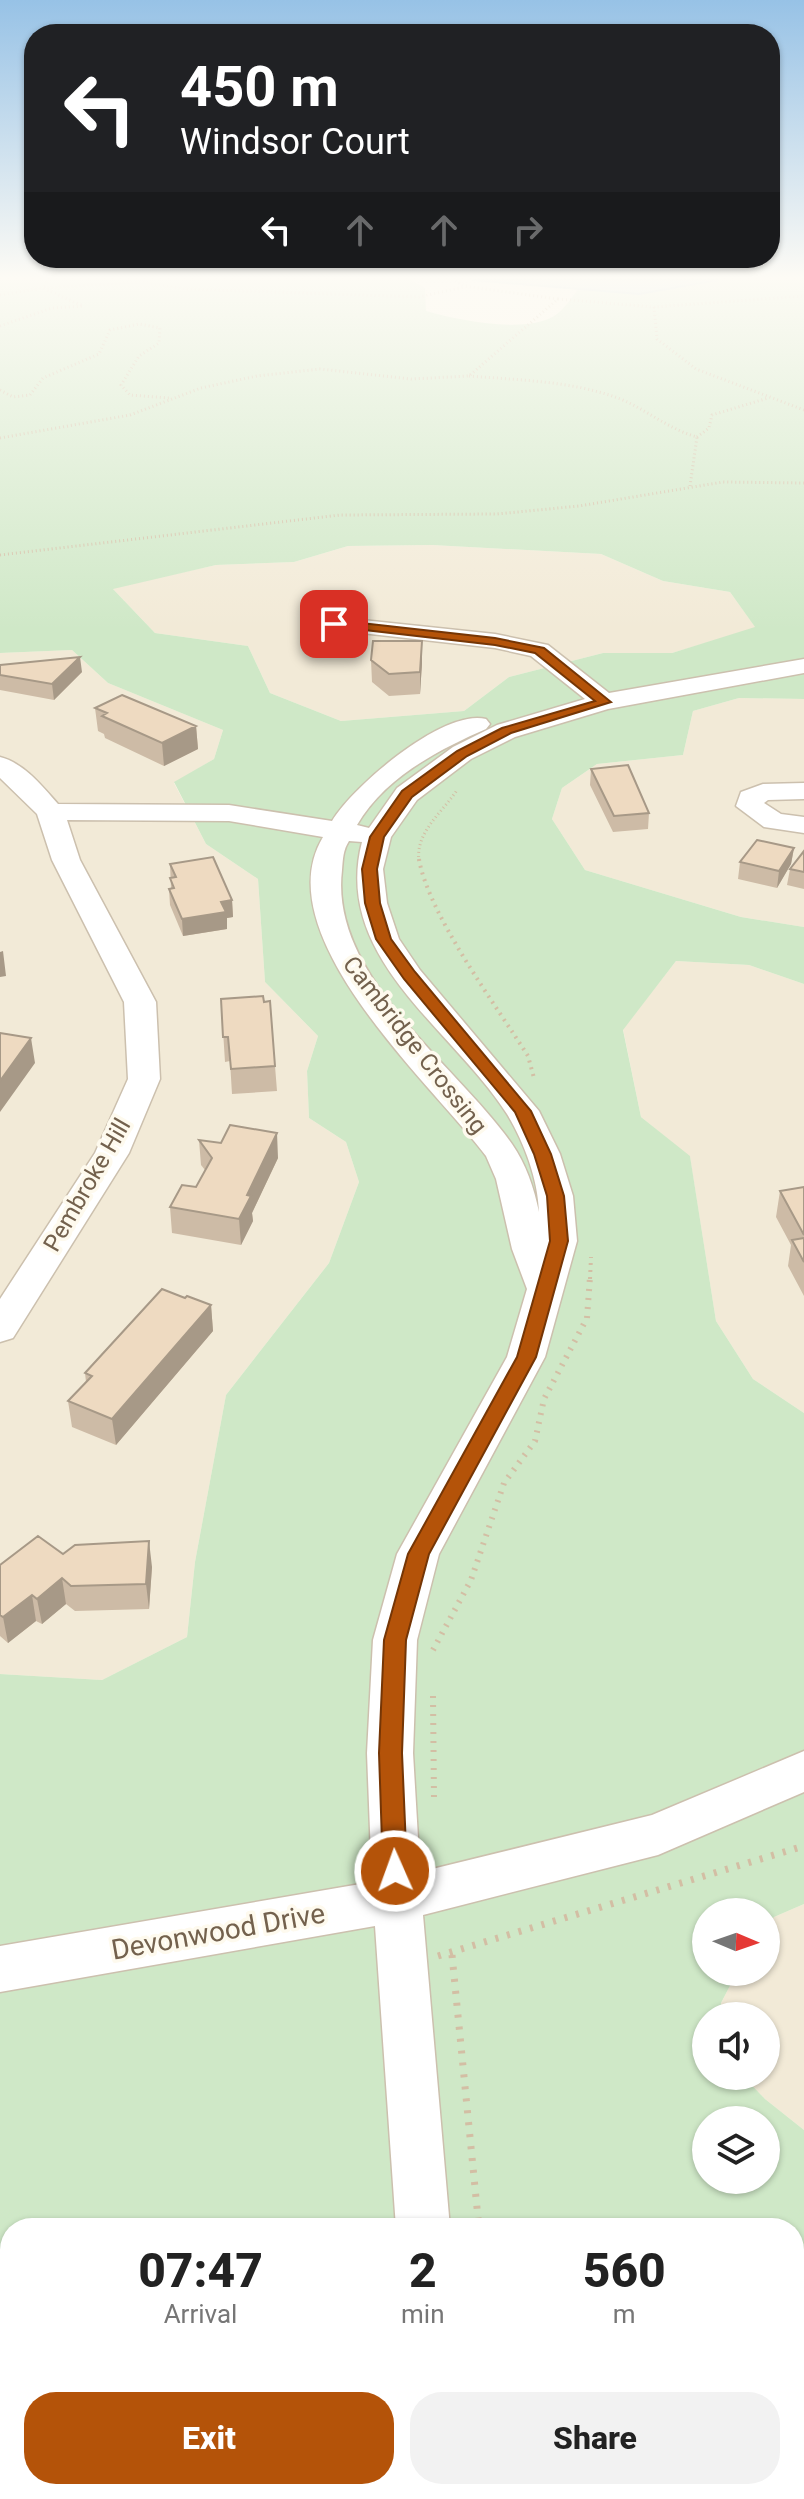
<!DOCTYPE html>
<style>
:root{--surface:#fff;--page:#f2f2f2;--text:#222;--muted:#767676;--accent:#b45309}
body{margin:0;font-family:Roboto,sans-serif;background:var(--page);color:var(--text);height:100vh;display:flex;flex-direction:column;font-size:30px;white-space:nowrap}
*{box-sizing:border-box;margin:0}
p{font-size:26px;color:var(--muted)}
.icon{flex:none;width:44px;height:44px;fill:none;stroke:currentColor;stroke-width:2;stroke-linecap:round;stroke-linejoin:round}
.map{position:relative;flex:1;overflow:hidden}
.details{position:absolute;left:0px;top:2218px;width:804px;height:282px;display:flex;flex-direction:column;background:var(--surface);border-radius:32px 32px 0 0;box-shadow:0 2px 6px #0004}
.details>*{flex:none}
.banner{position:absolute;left:24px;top:24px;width:756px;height:244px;border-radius:32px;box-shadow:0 2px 6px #0004;background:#202124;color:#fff;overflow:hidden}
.needle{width:52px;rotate:92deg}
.tools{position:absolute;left:692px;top:1898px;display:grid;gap:16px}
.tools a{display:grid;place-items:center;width:88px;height:88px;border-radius:50%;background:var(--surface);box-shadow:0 2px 6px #0004;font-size:40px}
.pin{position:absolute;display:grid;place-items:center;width:68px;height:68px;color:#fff;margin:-34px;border-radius:16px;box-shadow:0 4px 12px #0006}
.me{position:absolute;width:88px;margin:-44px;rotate:358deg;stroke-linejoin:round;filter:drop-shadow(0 0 6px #0008)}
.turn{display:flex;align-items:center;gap:28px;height:168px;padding:0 24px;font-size:36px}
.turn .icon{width:104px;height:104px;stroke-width:2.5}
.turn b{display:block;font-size:56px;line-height:68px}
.lanes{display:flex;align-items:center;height:76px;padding:0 24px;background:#0003;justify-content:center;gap:40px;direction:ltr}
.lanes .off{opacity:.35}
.eta{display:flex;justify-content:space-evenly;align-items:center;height:136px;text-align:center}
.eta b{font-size:48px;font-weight:800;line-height:56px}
.button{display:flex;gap:16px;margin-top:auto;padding:16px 24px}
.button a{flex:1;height:92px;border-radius:32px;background:var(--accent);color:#fff;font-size:32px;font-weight:800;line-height:92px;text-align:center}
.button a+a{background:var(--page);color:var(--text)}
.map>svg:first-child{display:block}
</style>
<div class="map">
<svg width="804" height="2499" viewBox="0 0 804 2499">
<rect width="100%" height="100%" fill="#fbf7e8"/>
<path fill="#f2ead7" d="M 432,545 L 601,554 L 663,581 L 730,592 L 756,628 L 672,653 L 603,653 L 509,677 L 464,711 L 341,721 L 270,693 L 248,646 L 155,633 L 112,588 L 216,565 L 294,562 L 348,546 Z
M 72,650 L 108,683 L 223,730 L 214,759 L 174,783 L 206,844 L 258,879 L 265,982 L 318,1036 L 307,1071 L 309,1118 L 346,1142 L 359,1182 L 329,1263 L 226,1395 L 195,1562 L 187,1637 L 102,1680 L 0,1674 L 0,653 Z
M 739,698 L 804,699 L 804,927 L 741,917 L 585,870 L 552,819 L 562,788 L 597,764 L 683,755 L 693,711 Z
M 676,961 L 749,965 L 804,984 L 804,1413 L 753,1379 L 716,1321 L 690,1157 L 641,1117 L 623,1029 Z
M 804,1904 L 804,2130 L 765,2099 L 743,2076 L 766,2076 L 766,2016 L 721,2016 L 721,2003 L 737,1972 L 766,1972 L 766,1928 L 774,1917 Z"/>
<path fill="#cfe8c7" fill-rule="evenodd" d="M 0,280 L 411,280 L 425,288 L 426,311 C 457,320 525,334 554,316 C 563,311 573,296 579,288 L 473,281 L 639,294 L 718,280 L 804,280 L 804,699 L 739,698 L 693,711 L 683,755 L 597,764 L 562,788 L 552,819 L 585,870 L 741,917 L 804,927 L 804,984 L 749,965 L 676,961 L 623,1030 L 641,1117 L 690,1156 L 716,1321 L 753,1379 L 804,1413 L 804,1904 L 774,1917 L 766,1928 L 766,1912 L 706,1912 L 706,1972 L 737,1972 L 721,2003 L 721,2016 L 706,2016 L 706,2076 L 743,2076 L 765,2099 L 804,2130 L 804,2499 L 0,2499 L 0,1674 L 102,1680 L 187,1637 L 195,1562 L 226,1395 L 329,1263 L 359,1182 L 346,1142 L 309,1118 L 307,1071 L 318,1036 L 265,982 L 258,879 L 206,844 L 174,782 L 214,759 L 223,730 L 108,683 L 72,650 L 0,653 ZM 432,545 L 601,554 L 663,581 L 730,592 L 755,627 L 672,653 L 603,653 L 509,677 L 464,711 L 341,721 L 270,693 L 248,646 L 155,633 L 113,589 L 216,565 L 294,562 L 348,546 ZM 706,2120 L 766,2120 L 766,2180 L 706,2180 ZM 10,2228 L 794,2228 L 794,2490 L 10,2490 Z"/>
<path fill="#bdd8e3" stroke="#a4c5d4" stroke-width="2" d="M 472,280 L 718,280 L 639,294 Z"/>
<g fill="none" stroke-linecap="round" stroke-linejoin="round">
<defs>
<path id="minor" d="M 334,617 L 495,634 L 548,645 L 609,693 L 804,659 L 804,673 L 608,709 L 515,737 L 471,759 L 417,800 L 391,837 L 383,869 L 387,903 L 399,939 L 420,970 L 539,1111 L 560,1154 L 573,1196 L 577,1241 L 545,1357 L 439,1554 L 417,1640 L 413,1753 L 420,1872 L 652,1815 L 804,1751 L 804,1792 L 658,1855 L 423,1915 L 450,2228 L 396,2228 L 375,1926 L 0,1992 L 0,1946 L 372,1882 L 367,1753 L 373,1640 L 397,1554 L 507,1357 L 527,1289 L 512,1249 L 496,1179 L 486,1156 C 432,1084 264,935 323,837 L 229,821 L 67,820 L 80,860 L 156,1002 L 160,1079 L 129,1153 L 13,1338 L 0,1342 L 0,1299 L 95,1153 L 128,1079 L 124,1002 L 52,860 L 37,814 L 0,778 L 0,757 C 24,763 42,786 58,804 L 229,805 L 332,821 C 353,786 444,708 486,719 L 490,724 L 486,729 C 438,750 384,778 357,825 L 369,828 L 397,788 L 453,747 L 497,725 L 585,699 L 531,656 L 495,648 L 326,629 L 322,624 L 326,619 ZM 349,841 L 362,842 C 332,958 452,1028 507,1114 C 524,1142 538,1179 539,1212 C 534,1188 526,1164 512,1144 C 457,1065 329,977 342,870 C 343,859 343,850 349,841 Z
M 804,783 L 804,799 L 768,800 L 764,803 L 781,814 L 804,817 L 804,833 L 764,827 L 736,806 L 741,792 L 763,784 Z
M 413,2490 L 473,2490 L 474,2499 L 414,2499 Z"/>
</defs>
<use href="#minor" stroke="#ccc0ae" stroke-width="3"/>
<path stroke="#d3bea4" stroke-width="3" stroke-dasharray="1 3" stroke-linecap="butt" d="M 0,295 L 43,288 L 143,282 L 185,289 L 419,297 L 464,287
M 558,299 L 654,307 L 804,296
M 654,307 L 657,339 L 696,369 L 804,410
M 0,326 L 52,308 L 83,306 L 43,288 L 48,280
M 469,376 C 519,380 571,381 618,398 C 646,409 668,429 697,437 L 690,486
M 0,390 L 13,397 L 30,395 L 43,378 L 99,354 L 110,330 L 139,324 L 160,328 L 159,343 L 139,356 L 121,385 L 130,395 L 169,398
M 697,437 L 709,428 L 712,415 L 768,398
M 0,438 L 130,415 L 201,388 L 257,376 L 320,369 L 411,379 L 469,376 L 558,299 L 464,286 L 455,280
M 0,555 L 340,515 L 497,514 L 579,506 L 723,482 L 804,483
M 419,861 C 415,832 443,812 457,790"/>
<path stroke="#d3bea4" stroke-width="4" stroke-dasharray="2 5" stroke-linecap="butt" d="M 419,859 C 428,914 497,1007 528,1056 L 534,1078
M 590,1279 L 591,1257"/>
<path stroke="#d3bea4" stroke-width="6" stroke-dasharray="2 7" stroke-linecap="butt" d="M 433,1650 L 471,1580 L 504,1483 L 535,1441 L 544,1399 L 587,1318 L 590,1277
M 433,1696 L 434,1798"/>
<path stroke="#d3bea4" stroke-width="7" stroke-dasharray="3 9" stroke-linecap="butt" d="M 452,1955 L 479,2228
M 438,1956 L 804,1846
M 507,2490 L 508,2499"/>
<use href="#minor" fill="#fff" fill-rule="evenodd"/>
</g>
<path fill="#cdbba6" d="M 371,660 L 422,663 L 420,694 L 389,696 L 372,682 Z
M 0,665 L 82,672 L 54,700 L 0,690 Z
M 95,708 L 196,726 L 198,749 L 164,766 L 105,738 L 104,734 L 98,731 Z
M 591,769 L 649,813 L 648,829 L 613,832 L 590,785 Z
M 794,848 L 791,864 L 777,888 L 738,879 L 740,862 Z
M 804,851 L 804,889 L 787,885 L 790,869 Z
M 170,864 L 232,900 L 233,917 L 227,918 L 227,929 L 183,936 L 170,905 L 169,889 L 171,888 Z
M 221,999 L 275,1066 L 277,1091 L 232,1094 L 230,1061 L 225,1062 Z
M 199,1140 L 278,1158 L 252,1213 L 253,1221 L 241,1245 L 172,1233 L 170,1207 L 196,1187 L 205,1170 L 201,1165 Z
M 804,1187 L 804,1296 L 788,1266 L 791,1245 L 776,1217 L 780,1191 Z
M 185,1298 L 211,1305 L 213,1331 L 116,1445 L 72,1427 L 68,1401 L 86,1382 L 85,1373 Z
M 63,1554 L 152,1567 L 149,1609 L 75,1611 L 66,1604 L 42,1624 L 36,1621 L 8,1643 L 0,1636 L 0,1565 Z"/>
<path fill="#a79987" d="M 422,641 L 422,663 L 420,694 L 420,672 Z
M 80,657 L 82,672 L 54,700 L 52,684 Z
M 196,726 L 198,749 L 164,766 L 162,743 Z
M 794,848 L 791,864 L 777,888 L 779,871 Z
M 232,900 L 233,917 L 227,918 L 227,929 L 183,936 L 182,919 L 221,902 Z
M 3,951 L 6,976 L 0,977 L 0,952 Z
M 31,1038 L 35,1063 L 0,1112 L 0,1081 Z
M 277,1133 L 278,1158 L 252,1213 L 253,1221 L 241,1245 L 239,1219 L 247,1195 Z
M 211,1305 L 213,1331 L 116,1445 L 112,1419 Z
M 149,1541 L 152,1567 L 149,1609 L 146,1584 Z
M 62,1578 L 66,1604 L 42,1624 L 37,1599 Z
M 32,1595 L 36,1621 L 8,1643 L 3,1617 Z"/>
<path fill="#eedac1" stroke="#a79987" stroke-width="2" d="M 373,641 L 422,641 L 420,672 L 389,674 L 371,660 Z
M 80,657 L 52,684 L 0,675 L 0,665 Z
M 122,695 L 196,726 L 162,743 L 102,716 L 107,713 L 95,708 Z
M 628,765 L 649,813 L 614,816 L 591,769 Z
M 757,840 L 794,848 L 779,871 L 740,862 Z
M 804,851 L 804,872 L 790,869 Z
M 213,857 L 232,900 L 221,902 L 226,912 L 182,919 L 169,889 L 174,888 L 170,878 L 176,877 L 170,864 Z
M 263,996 L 264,1002 L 270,1001 L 275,1066 L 231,1069 L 228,1037 L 223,1037 L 221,999 Z
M 0,1033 L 31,1038 L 0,1081 Z
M 230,1125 L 277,1133 L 247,1195 L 251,1196 L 239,1219 L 170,1207 L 182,1185 L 196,1187 L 212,1158 L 199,1140 L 221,1143 Z
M 804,1187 L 804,1235 L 780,1191 Z
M 804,1238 L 804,1262 L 792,1240 Z
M 162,1289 L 185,1298 L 187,1296 L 211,1305 L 112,1419 L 68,1401 L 92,1376 L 85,1373 Z
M 38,1536 L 63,1554 L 75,1545 L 149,1541 L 146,1584 L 71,1586 L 62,1578 L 37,1599 L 32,1595 L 3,1617 L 0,1615 L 0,1565 Z"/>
<linearGradient id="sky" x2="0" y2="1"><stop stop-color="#97c2e6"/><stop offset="0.44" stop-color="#fdfbf5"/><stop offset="1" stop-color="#fdfbf5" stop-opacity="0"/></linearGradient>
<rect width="804" height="630" fill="url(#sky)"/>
<path fill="#b45309" stroke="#753606" stroke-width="2" d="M 334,620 L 495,638 L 544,648 L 611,702 L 511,733 L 467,756 L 412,797 L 384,837 L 377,869 L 380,903 L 391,939 L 415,972 L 531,1111 L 551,1154 L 564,1196 L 568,1241 L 536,1357 L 429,1554 L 406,1640 L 402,1753 L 407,1871 L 404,1878 L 395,1882 L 387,1878 L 383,1871 L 379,1753 L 384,1640 L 408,1554 L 517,1357 L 550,1241 L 547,1196 L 534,1154 L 515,1112 L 404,979 L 376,939 L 365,903 L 362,869 L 370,837 L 402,791 L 457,751 L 502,728 L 595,701 L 535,653 L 495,645 L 330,626 L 328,624 Z"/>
<g text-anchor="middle" stroke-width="7" stroke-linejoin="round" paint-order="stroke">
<g font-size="24" fill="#73614d" stroke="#fefaee">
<text transform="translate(415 1045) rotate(52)" y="8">Cambridge Crossing</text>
<text transform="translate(87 1185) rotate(-60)" y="8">Pembroke Hill</text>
</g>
<g font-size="28" fill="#73614d" stroke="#fefaee">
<text transform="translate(218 1931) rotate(-10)" y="10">Devonwood Drive</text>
</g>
</g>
</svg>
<div class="tools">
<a><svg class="needle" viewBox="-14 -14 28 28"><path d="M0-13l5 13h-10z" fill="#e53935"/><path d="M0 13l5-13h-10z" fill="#767676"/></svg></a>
<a><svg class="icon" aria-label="sound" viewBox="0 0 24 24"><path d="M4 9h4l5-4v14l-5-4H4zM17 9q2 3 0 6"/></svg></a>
<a><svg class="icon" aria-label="layers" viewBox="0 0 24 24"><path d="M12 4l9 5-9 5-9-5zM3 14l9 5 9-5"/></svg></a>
</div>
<div class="pin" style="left:334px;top:624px;background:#d93025"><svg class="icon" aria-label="arrive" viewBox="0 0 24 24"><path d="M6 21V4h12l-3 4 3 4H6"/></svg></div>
<svg class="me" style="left:395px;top:1871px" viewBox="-20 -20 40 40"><circle r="17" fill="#b45309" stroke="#fff" stroke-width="3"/><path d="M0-11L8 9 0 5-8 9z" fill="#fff"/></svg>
<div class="banner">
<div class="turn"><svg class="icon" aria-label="left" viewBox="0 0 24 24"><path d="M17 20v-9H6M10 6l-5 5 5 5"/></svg><div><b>450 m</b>Windsor Court</div></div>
<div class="lanes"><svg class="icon" aria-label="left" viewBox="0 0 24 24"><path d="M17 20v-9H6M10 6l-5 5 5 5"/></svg><svg class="icon off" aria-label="ahead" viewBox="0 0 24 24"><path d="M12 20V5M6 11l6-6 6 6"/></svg><svg class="icon off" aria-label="ahead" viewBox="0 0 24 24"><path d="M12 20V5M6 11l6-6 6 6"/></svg><svg class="icon off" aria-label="right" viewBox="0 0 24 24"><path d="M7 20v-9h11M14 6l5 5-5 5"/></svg></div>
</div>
<section class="details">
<div class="eta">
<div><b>07:47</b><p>Arrival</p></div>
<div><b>2</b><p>min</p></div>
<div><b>560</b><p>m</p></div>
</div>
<div class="button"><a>Exit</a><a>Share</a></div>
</section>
</div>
